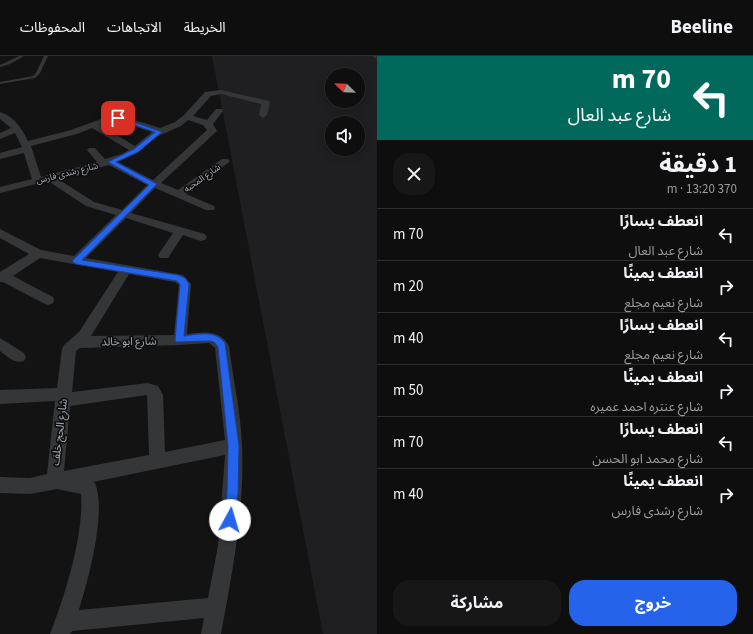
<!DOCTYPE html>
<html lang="ar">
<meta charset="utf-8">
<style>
:root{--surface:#0e0e0f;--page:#171718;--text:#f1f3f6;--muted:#9b9c9e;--line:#2e2e2f;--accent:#2563eb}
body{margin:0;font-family:"Source Sans 3","Noto Sans Arabic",sans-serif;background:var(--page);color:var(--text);direction:rtl;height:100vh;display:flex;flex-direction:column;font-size:15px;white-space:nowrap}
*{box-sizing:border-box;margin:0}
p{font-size:13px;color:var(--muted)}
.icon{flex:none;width:22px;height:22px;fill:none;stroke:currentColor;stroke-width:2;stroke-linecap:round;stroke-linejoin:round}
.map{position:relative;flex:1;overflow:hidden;direction:ltr}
.details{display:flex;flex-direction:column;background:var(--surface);width:376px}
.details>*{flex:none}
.banner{background:#00695c;color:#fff;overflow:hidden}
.needle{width:26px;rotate:293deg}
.tools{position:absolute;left:325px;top:12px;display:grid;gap:8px}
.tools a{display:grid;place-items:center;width:40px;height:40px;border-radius:50%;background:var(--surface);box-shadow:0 2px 10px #0003,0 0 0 1px var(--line);font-size:20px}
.pin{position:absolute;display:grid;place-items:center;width:34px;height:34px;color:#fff;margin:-17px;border-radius:8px;box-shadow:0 2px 6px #0006}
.me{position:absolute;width:44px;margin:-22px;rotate:6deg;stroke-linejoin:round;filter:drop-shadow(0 0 3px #0008)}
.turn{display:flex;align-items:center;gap:14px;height:84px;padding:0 16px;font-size:18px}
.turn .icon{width:52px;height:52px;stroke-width:2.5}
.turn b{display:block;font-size:28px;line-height:34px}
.round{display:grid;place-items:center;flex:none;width:42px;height:42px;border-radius:16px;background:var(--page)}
.summary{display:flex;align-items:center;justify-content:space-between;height:68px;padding:0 16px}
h1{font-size:24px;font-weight:700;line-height:30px}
.cta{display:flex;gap:8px;margin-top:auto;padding:8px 16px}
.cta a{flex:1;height:46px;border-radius:16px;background:var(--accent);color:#fff;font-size:16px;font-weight:700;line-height:46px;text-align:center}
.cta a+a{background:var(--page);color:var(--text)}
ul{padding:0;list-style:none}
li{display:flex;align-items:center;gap:12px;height:52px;padding:0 16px;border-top:1px solid var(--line)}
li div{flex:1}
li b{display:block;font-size:15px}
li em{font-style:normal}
header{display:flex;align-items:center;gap:24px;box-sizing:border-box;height:56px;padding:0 20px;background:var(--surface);border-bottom:1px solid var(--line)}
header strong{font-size:19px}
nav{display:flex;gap:22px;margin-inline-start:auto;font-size:14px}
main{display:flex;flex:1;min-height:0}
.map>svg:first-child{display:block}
</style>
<header>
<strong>Beeline</strong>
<nav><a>الخريطة</a><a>الاتجاهات</a><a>المحفوظات</a></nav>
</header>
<main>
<section class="details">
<div class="banner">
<div class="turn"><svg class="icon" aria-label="left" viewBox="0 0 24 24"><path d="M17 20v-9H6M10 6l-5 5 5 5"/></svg><div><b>70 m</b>شارع عبد العال</div></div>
</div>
<div class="summary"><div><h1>1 دقيقة</h1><p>370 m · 13:20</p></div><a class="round"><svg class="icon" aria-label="close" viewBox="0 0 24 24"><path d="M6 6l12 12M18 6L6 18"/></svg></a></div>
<ul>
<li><svg class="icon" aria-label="left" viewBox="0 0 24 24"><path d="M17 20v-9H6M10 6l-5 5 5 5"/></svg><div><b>انعطف يسارًا</b><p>شارع عبد العال</p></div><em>70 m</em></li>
<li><svg class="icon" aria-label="right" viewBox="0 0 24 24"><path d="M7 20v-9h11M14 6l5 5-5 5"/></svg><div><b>انعطف يمينًا</b><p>شارع نعيم مجلع</p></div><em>20 m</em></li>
<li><svg class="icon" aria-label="left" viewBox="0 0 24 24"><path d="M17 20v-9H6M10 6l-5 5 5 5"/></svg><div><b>انعطف يسارًا</b><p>شارع نعيم مجلع</p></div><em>40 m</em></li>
<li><svg class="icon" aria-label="right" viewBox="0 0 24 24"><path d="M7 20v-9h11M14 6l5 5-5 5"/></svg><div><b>انعطف يمينًا</b><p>شارع عنتره احمد عميره</p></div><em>50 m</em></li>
<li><svg class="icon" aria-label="left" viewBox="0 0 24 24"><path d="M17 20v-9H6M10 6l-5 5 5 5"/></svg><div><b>انعطف يسارًا</b><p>شارع محمد ابو الحسن</p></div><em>70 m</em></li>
<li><svg class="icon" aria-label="right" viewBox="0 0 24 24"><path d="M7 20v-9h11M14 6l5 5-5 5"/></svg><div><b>انعطف يمينًا</b><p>شارع رشدى فارس</p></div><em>40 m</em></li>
</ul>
<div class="cta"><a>خروج</a><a>مشاركة</a></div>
</section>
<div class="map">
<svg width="377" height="578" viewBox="0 0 377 578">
<rect width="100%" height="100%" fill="#131314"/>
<path fill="#1f1f21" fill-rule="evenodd" d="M 212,0 L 377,0 L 377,578 L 323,578 ZM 332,19 L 358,19 L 358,45 L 332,45 ZM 332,67 L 358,67 L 358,93 L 332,93 Z"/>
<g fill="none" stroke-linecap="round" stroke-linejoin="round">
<path fill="#343638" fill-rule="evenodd" d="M 19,0 L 24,0 L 10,8 L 0,11 L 0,9 Z
M 44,0 L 48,0 L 40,17 L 35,22 L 0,28 L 0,26 L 33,20 L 36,17 Z
M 372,0 L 376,0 L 377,3 Z"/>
<path fill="#343638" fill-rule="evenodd" d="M 221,34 L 269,45 L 270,47 L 267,59 L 263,62 L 259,59 L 261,48 L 221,38 L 211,40 L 193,60 L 207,64 L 216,53 L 222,53 L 223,55 L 213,68 L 217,75 L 161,127 L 178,134 L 222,103 L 228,103 L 230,105 L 228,107 L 186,138 L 214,150 L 215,152 L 214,154 L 206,154 L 155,132 L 131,157 L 205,178 L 207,181 L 205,184 L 201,185 L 183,179 L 168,202 L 160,202 L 158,199 L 173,177 L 126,162 L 86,202 L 183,219 L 191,228 L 187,278 C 204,276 220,273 229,290 C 233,323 241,357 242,390 C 245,451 232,518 221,578 L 201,578 L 204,562 L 72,575 L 70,578 L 50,578 C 65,539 84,480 81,438 L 57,433 L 30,438 L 0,437 L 0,421 L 30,422 L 47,418 L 55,345 L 0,348 L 0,334 L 57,332 L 62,293 L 64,289 L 79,276 L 118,216 L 40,202 L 13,220 L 53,241 L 54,244 L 53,247 L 48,249 L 43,247 L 3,226 L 0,226 L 0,216 L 29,198 L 0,182 L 0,173 L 41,194 L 74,200 L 116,159 L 86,150 L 48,125 L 0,137 L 0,131 L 32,123 L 24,97 L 0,103 L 0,97 L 22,91 L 15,77 L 0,83 L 0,77 L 11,72 L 0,63 L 0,56 C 14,60 22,73 28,85 L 71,74 L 112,59 L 125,61 L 160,72 L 175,66 L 184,59 L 205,36 ZM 188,64 L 203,69 L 207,74 L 153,124 L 118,106 L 139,96 L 156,81 L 181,70 ZM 113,65 L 121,66 L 152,76 L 135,90 L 100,69 ZM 92,72 L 129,94 L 122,98 L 105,103 L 95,92 L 89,92 L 87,94 L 97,106 L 41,121 L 31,90 L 77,78 ZM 109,109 L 147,129 L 122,154 L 94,146 L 58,123 ZM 129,218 L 175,226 L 179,229 L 174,279 L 91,280 ZM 209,287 L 215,292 L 225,384 L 165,396 L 163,339 L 158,330 L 148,327 L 72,336 L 76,295 L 80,292 L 180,289 ZM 147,339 L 149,399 L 64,415 L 70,350 ZM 225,399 L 218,490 L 208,542 L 79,554 C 88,524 107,456 95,427 L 93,426 Z
M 0,282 L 24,297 L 26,301 L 24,305 C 15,308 8,301 0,295 Z"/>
</g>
<path fill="#2563eb" stroke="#184099" d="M 116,61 L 120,61 L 162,76 L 138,96 L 116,106 L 157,128 L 82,204 L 178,219 L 185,222 L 189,228 L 184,280 C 200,278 215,274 225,287 L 239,390 L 238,437 L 234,468 L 230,469 L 225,468 L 224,464 L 227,437 L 228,390 L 218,291 L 214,286 L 210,285 L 176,286 L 175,284 L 180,228 L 177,225 L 76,208 L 72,205 L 149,129 L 108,106 L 134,93 L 155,76 L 116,63 Z"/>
<g text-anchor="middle" stroke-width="3.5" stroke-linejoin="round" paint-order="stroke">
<g font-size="9" fill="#a6acb3" stroke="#0e0e0f">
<text transform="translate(67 117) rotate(-14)" y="3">شارع رشدى فارس</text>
<text transform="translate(202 122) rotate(-35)" y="3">شارع المحبه</text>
</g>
<g font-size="11" fill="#a6acb3" stroke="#0e0e0f">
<text transform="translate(129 285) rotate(-1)" y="4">شارع ابو خالد</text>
<text transform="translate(59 376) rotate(-83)" y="4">شارع الحج خلف</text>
</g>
</g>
</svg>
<div class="tools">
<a><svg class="needle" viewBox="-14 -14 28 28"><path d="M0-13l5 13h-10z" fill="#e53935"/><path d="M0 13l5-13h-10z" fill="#9b9c9e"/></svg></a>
<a><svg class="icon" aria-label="sound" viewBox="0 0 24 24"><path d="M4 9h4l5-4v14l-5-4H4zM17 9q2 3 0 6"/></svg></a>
</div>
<div class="pin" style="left:118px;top:62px;background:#d93025"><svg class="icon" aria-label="arrive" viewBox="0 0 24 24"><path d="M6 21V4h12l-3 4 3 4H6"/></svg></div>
<svg class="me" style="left:230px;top:464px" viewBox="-20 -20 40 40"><circle r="19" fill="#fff"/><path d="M0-13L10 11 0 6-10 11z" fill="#2563eb"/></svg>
</div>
</main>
